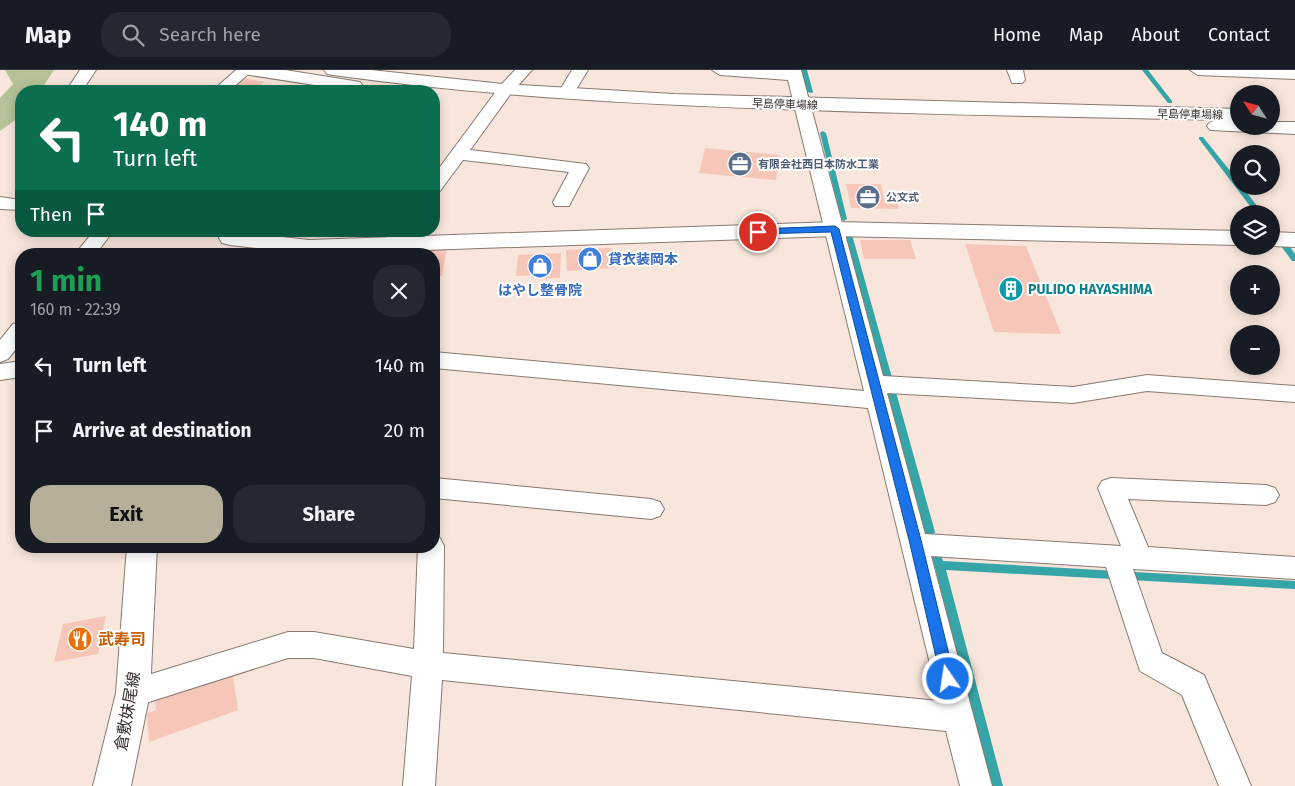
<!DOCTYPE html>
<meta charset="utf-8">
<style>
:root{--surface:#171b24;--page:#242831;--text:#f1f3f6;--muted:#9ea1a6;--line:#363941;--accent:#b6b09b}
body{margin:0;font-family:"Fira Sans","Noto Sans JP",sans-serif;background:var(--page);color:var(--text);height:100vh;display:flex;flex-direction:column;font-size:19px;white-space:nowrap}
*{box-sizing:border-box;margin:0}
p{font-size:16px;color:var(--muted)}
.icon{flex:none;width:28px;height:28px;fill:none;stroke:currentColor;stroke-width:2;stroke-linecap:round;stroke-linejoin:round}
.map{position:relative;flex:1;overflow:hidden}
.sheet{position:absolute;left:15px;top:178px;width:425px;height:305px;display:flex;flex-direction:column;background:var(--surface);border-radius:20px;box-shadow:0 2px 12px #0003}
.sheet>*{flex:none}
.top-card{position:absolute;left:15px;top:15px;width:425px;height:152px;border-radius:20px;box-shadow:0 2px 12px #0003;background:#0b6e4f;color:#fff;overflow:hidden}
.needle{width:32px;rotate:306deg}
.tools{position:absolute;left:1230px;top:15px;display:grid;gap:10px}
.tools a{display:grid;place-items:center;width:50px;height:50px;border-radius:50%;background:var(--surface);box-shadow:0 2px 12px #0003;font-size:25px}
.pin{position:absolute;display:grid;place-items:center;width:42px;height:42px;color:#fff;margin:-21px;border:2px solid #fff;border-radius:50%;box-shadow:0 1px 5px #0007}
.me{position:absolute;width:55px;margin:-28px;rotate:347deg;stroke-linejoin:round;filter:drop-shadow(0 0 4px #0008)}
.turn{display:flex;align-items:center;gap:18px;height:105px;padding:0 15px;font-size:22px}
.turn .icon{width:65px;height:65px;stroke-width:2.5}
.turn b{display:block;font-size:35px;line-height:42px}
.then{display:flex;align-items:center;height:48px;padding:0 15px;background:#0003;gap:10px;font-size:19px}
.round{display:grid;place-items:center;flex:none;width:52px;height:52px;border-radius:20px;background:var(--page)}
.summary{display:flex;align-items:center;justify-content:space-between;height:85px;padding:0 15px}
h1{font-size:30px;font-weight:700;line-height:38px;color:#1e9e55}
.button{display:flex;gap:10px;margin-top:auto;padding:10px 15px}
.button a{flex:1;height:58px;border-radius:20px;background:var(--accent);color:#111;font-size:20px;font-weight:700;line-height:58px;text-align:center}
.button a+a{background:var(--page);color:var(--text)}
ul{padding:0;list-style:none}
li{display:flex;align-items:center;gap:15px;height:65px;padding:0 15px}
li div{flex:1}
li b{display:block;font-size:19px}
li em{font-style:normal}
header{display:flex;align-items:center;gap:30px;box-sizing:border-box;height:70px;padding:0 25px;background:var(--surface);border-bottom:1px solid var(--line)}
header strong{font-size:24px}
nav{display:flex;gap:28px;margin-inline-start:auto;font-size:18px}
.search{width:350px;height:45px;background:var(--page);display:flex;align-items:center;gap:12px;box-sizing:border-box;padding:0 18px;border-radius:20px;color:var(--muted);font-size:19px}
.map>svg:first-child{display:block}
</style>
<header>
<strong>Map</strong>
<div class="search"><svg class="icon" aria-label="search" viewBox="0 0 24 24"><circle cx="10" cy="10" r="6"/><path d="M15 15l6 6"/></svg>Search here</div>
<nav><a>Home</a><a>Map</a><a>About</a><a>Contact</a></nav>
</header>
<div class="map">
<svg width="1295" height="716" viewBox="0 0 1295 716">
<rect width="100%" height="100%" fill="#f8e6dc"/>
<path fill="#b6c398" d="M 5,0 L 54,0 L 40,21 L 21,21 L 21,46 L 0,61 L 0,28 L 13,14 Z"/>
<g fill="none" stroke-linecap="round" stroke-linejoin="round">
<path fill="#36a5a7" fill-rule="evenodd" d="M 801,0 L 807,0 L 813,22 L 812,23 L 807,22 Z
M 1142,0 L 1148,0 L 1172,31 L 1172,33 L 1168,33 Z
M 823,61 L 826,63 L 847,149 L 844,151 L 841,149 L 820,63 Z
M 1199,67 L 1203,67 L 1239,112 L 1239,116 L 1242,116 L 1263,144 L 1256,144 L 1199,69 Z
M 1271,156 L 1276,160 L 1276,162 L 1271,162 Z
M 846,166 L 852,166 L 853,168 L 935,462 L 933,465 L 930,466 L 927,465 L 925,462 L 845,168 Z
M 1282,174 L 1288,174 L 1295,184 L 1295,191 L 1292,191 L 1281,176 Z
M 937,482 L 940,483 L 943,491 L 1295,511 L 1295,519 L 946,500 L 1003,716 L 991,716 L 932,486 L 934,483 Z"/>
</g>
<path fill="#f6c6b9" d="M 242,8 L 265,12 L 254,21 L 227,21 Z
M 705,78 L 780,85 L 776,110 L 699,103 Z
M 846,114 L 881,114 L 885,133 L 898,133 L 899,139 L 851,138 Z
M 267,161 L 310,161 L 308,168 Z
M 860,170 L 910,170 L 916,189 L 864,189 Z
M 965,174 L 1026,176 L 1061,264 L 994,262 Z
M 447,177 L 442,206 L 434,206 L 434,184 L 395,184 L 396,178 Z
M 612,178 L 615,198 L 567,201 L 566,180 Z
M 561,183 L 560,208 L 537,209 L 537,205 L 516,206 L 518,185 Z
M 106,546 L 98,584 L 54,592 L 63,554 Z
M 232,600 L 238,640 L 149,672 L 147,643 L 156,640 L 155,627 Z"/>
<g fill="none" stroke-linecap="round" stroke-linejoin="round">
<defs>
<path id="street" d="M 80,0 L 96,0 L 82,21 L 66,21 Z
M 236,0 L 253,0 L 229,21 L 212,21 Z
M 515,0 L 532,0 L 512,22 L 470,80 L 586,94 L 589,98 L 571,132 L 569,136 L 555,136 L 553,132 L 569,102 L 463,90 L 440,121 L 434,122 L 434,105 L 500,16 Z
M 572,0 L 588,0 L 572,26 L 560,26 L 558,23 Z
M 712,0 L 801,0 L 883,306 L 1073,317 L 1147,305 L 1295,316 L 1295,332 L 1147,321 L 1073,333 L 887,323 L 925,464 L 1121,476 L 1098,418 L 1102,411 L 1111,408 L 1266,415 L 1275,418 L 1279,425 L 1275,432 L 1266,435 L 1128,429 L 1148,477 L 1295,487 L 1295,509 L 1133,499 L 1162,583 L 1204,605 L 1251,716 L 1219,716 L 1182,625 L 1140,601 L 1106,497 L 931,486 L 992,716 L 960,716 L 946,661 L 442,610 L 435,716 L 403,716 L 412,606 L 314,588 L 288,588 L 133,637 L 122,633 L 118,623 L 122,613 L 288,562 L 314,562 L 414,579 L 418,476 L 434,476 L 434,466 L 440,468 L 444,476 L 443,583 L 939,631 L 868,338 L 434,298 L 434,282 L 864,321 L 788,10 L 720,5 Z
M 1007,0 L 1023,0 L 1025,10 L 1022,13 L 1012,13 Z
M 1190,0 L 1295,0 L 1295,9 L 1198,5 Z
M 0,127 L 21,130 L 21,140 L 0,139 Z
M 94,161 L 113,161 L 96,184 L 75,184 Z
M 391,161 L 410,161 L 396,184 L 376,184 Z
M 21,252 L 21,273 L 8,289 L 0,292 L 0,270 L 13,254 Z
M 21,291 L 21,307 L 0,310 L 0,294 Z
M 434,408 L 651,429 L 660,432 L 664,439 L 660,446 L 651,449 L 434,428 Z"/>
<path id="secondary" d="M 241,0 L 285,0 L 354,11 L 360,12 L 363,16 L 360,20 L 353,21 L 250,5 L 244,4 Z
M 324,0 L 371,0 L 503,14 L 674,24 L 1239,39 L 1239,51 L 1218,50 L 1239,51 L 1239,56 L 1271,56 L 1271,52 L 1295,52 L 1295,64 L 1210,60 L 1207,56 L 1210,52 L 1217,50 C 1081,47 944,45 808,40 C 649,35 491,27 333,5 L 327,4 Z
M 835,152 L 1239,161 L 1239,175 L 835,166 L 308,184 L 230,175 L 222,173 L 219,168 L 222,163 L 230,161 L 309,170 Z
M 1271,162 L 1295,163 L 1295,177 L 1271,176 Z
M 127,476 L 157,476 L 150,623 L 131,716 L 93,716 L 116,623 Z"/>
</defs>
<use href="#street" stroke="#89796f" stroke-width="2"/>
<use href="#secondary" stroke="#89796f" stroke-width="2"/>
<use href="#street" fill="#fff" fill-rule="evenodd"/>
<use href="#secondary" fill="#fff" fill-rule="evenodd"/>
</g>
<path fill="#1a73e8" stroke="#114b97" d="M 835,156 L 839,159 L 922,474 L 955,609 L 953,613 L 948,615 L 943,613 L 941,609 L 910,474 L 831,162 L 758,164 L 753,162 L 758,159 Z"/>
<defs>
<symbol id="office-disc" viewBox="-11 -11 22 22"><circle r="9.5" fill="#5c6f8a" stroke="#fff"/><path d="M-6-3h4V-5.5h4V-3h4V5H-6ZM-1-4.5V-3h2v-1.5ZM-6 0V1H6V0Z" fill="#fff"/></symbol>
<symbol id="shop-disc" viewBox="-11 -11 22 22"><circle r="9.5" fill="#3f7fe0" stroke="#fff"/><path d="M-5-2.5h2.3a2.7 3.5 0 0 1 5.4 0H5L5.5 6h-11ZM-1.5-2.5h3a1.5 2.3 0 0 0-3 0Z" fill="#fff"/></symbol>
<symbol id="building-disc" viewBox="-11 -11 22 22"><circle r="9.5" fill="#0f9aa8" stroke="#fff"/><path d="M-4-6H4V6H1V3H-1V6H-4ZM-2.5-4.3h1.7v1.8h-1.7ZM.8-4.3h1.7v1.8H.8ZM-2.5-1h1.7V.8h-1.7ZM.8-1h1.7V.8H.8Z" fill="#fff"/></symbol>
<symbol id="restaurant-disc" viewBox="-11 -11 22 22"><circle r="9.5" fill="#e8710a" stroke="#fff"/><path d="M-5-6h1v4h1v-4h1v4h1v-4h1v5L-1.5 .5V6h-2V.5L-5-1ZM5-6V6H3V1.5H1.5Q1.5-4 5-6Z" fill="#fff"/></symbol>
</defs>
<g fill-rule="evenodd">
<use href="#office-disc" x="726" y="80" width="28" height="28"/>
<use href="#office-disc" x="854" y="113" width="28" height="28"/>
<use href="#shop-disc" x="576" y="175" width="28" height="28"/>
<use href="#shop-disc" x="526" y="182" width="28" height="28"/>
<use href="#building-disc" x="997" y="205" width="28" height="28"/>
<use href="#restaurant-disc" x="66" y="555" width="28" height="28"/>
</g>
<g text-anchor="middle" stroke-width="4" stroke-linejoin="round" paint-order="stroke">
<g font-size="11" fill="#362f2b" stroke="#fff">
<text transform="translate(785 34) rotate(2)" y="4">早島停車場線</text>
<text transform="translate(1190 44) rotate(1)" y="4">早島停車場線</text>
</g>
<g font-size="11" font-weight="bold" fill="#4e5e75" stroke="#fff" text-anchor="start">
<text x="758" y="98">有限会社西日本防水工業</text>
<text x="886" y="131">公文式</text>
</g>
<g font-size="14" font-weight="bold" fill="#366cbe" stroke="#fff" text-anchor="start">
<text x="608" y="194">貸衣装岡本</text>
<text x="540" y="225" text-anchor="middle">はやし整骨院</text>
</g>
<g font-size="14" font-weight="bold" fill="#0d838f" stroke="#fff" text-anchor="start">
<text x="1028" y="224">PULIDO HAYASHIMA</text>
</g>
<g font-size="16" font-weight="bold" fill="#c56008" stroke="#fff" text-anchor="start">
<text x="98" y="575">武寿司</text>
</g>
<g font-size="16" fill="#362f2b" stroke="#fff">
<text transform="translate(127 641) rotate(-80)" y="6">倉敷妹尾線</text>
</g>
</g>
</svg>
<div class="tools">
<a><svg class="needle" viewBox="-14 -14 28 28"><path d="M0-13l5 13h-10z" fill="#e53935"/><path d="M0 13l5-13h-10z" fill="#9ea1a6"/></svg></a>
<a><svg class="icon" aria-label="search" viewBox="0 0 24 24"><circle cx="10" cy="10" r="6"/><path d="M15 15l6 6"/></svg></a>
<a><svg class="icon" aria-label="layers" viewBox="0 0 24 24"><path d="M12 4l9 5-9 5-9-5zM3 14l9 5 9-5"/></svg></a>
<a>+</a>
<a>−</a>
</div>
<div class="pin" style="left:758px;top:162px;background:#d93025"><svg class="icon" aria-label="arrive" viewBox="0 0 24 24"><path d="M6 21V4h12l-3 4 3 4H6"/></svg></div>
<svg class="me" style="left:948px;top:609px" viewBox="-20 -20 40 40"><circle r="17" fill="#1a73e8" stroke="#fff" stroke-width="3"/><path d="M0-11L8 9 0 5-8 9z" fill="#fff"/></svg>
<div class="top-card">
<div class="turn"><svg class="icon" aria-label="left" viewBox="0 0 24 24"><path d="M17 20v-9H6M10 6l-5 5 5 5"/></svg><div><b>140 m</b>Turn left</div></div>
<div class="then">Then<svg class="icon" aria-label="arrive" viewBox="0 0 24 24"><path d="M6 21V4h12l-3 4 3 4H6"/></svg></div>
</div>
<section class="sheet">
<div class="summary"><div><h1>1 min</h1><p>160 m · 22:39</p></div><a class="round"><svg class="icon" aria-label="close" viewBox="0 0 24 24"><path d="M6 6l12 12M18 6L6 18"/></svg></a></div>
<ul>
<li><svg class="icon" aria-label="left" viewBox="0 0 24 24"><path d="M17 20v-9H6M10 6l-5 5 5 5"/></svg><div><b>Turn left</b></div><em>140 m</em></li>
<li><svg class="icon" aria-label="arrive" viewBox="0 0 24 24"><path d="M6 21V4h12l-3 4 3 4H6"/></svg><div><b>Arrive at destination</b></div><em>20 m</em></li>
</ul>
<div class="button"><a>Exit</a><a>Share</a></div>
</section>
</div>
